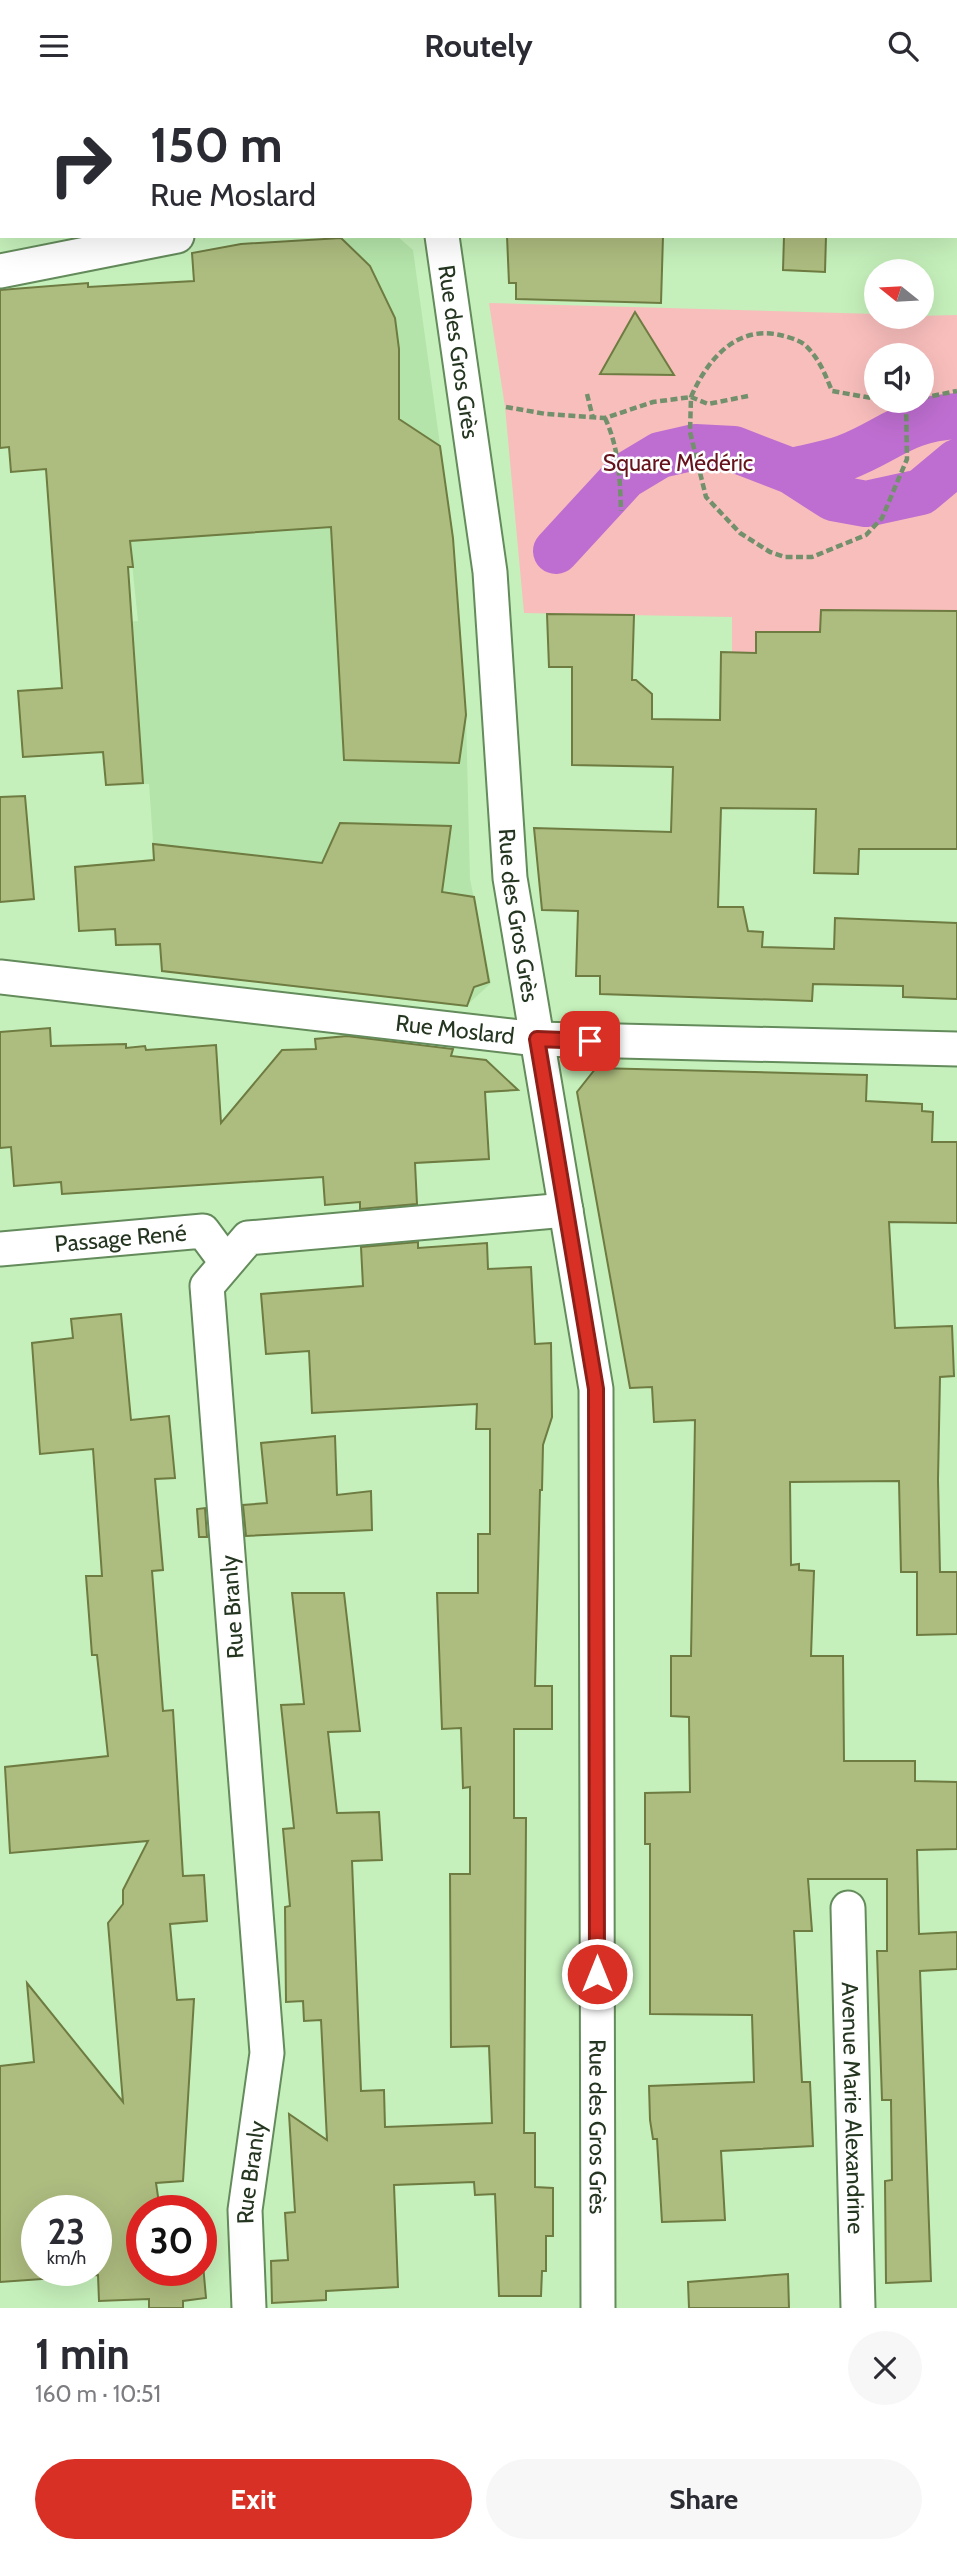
<!DOCTYPE html>
<meta charset="utf-8">
<style>
:root{--surface:#fff;--page:#f7f7f7;--text:#2b2b33;--muted:#7c7c81;--accent:#d93025}
body{margin:0;font-family:Cabin,sans-serif;background:var(--page);color:var(--text);height:100vh;display:flex;flex-direction:column;font-size:26px;white-space:nowrap}
*{box-sizing:border-box;margin:0}
p{font-size:23px;color:var(--muted)}
.icon{flex:none;width:38px;height:38px;fill:none;stroke:currentColor;stroke-width:2;stroke-linecap:round;stroke-linejoin:round}
.map{position:relative;height:2217px;overflow:hidden}
.sheet{display:flex;flex-direction:column;background:var(--surface);flex:1}
.sheet>*{flex:none}
.hud{position:absolute;left:0px;top:0px;width:957px;height:147px;box-shadow:0 7px 28px #0002;background:#fff;color:var(--text);overflow:hidden}
.needle{width:46px;rotate:288deg}
.controls{position:absolute;left:864px;top:168px;display:grid;gap:14px}
.controls a{display:grid;place-items:center;width:70px;height:70px;border-radius:50%;background:var(--surface);box-shadow:0 7px 28px #0002;font-size:35px}
.speed{position:absolute;left:21px;top:2104px;display:flex;gap:14px;font-size:35px;font-weight:700;text-align:center}
.speed>*{display:grid;place-content:center;width:91px;height:91px;border-radius:50%;background:var(--surface);box-shadow:0 7px 28px #0002;line-height:1}
.speed small{font-size:18px;font-weight:400}
.speed .limit{border:10px solid #d22;background:#fff;color:#111}
.pin{position:absolute;display:grid;place-items:center;width:60px;height:60px;color:#fff;margin:-30px;border-radius:14px;box-shadow:0 4px 10px #0006}
.me{position:absolute;width:77px;margin:-38px;rotate:0deg;stroke-linejoin:round;filter:drop-shadow(0 0 5px #0008)}
.turn{display:flex;align-items:center;gap:24px;height:147px;padding:0 35px;font-size:32px}
.turn .icon{width:91px;height:91px;stroke-width:2.5}
.turn b{display:block;font-size:49px;line-height:60px}
.round{display:grid;place-items:center;flex:none;width:74px;height:74px;border-radius:37px;background:var(--page)}
.summary{display:flex;align-items:center;justify-content:space-between;height:119px;padding:0 35px}
h1{font-size:42px;font-weight:700;line-height:52px}
.button{display:flex;gap:14px;margin-top:auto;padding:14px 35px}
.button a{flex:1;height:80px;border-radius:42px;background:var(--accent);color:#fff;font-size:28px;font-weight:700;line-height:80px;text-align:center}
.button a+a{background:var(--page);color:var(--text)}
header{display:flex;justify-content:space-between;align-items:center;height:91px;padding:0 35px;background:var(--surface);font-size:32px;font-weight:700}
.map>svg:first-child{display:block}
</style>
<header><svg class="icon" aria-label="menu" viewBox="0 0 24 24"><path d="M4 6h16M4 12h16M4 18h16"/></svg>Routely<svg class="icon" aria-label="search" viewBox="0 0 24 24"><circle cx="10" cy="10" r="6"/><path d="M15 15l6 6"/></svg></header>
<div class="map">
<svg width="957" height="2217" viewBox="0 0 957 2217">
<rect width="100%" height="100%" fill="#c5f0bb"/>
<path fill="#b4e4a9" d="M 397,145 L 413,159 L 453,447 L 466,625 L 470,788 L 491,892 L 465,916 L 162,880 L 149,693 L 106,694 L 94,533 L 138,530 L 128,434 L 207,370 L 192,162 L 241,153 Z"/>
<path fill="#f8bebc" fill-rule="evenodd" d="M 489,212 L 877,223 L 877,226 L 957,224 L 957,520 L 821,519 L 820,562 L 732,561 L 732,526 L 524,522 L 505,316 ZM 877,264 L 922,264 L 922,310 L 877,310 Z"/>
<g fill="none" stroke-linecap="round" stroke-linejoin="round">
<path stroke="#be6ed0" stroke-width="46" d="M 791,380 C 808,376 827,373 844,367 C 889,350 903,328 957,325
M 556,460 L 625,385 L 660,364 L 695,356 L 734,358 L 791,380 L 833,407 L 866,413 L 921,401 L 957,371"/>
</g>
<path fill="#adbc7f" stroke="#6e7b41" stroke-width="2" fill-rule="evenodd" d="M 507,145 L 663,145 L 661,212 L 516,208 L 516,192 L 509,192 Z
M 784,145 L 826,145 L 825,181 L 783,179 Z
M 341,147 L 370,175 L 395,227 L 399,258 L 399,328 L 440,355 L 453,447 L 466,624 L 459,672 L 344,669 L 331,436 L 130,450 L 133,476 L 128,476 L 143,692 L 106,694 L 103,661 L 23,666 L 18,600 L 62,597 L 46,378 L 11,381 L 9,356 L 0,357 L 0,199 L 88,192 L 88,196 L 194,190 L 192,162 L 241,153 Z
M 635,221 L 674,284 L 600,283 Z
M 821,519 L 957,520 L 957,758 L 859,758 L 858,783 L 814,782 L 816,718 L 721,717 L 718,816 L 743,816 L 748,840 L 763,841 L 762,856 L 834,858 L 835,827 L 957,832 L 957,908 L 903,906 L 903,895 L 813,893 L 812,910 L 600,903 L 600,885 L 576,885 L 578,820 L 542,819 L 534,737 L 671,741 L 673,676 L 572,674 L 572,576 L 549,576 L 547,523 L 634,524 L 632,589 L 636,589 L 652,603 L 652,628 L 720,629 L 721,561 L 756,562 L 756,541 L 820,541 Z
M 25,705 L 34,808 L 0,811 L 0,706 Z
M 340,732 L 451,735 L 442,801 L 474,806 L 489,891 L 474,896 L 467,915 L 162,880 L 160,853 L 116,854 L 115,838 L 79,840 L 75,776 L 154,769 L 153,753 L 322,772 Z
M 50,937 L 51,955 L 126,953 L 126,957 L 145,955 L 146,959 L 216,954 L 221,1032 L 282,959 L 316,958 L 315,948 L 347,945 L 453,958 L 451,965 L 486,969 L 518,999 L 485,1001 L 489,1068 L 415,1072 L 417,1113 L 360,1118 L 360,1111 L 325,1114 L 323,1086 L 62,1103 L 61,1091 L 14,1095 L 11,1056 L 0,1057 L 0,941 Z
M 596,977 L 867,984 L 866,1010 L 922,1013 L 922,1020 L 933,1021 L 932,1051 L 957,1051 L 957,1132 L 889,1131 L 895,1237 L 952,1235 L 954,1285 L 940,1286 L 938,1389 L 940,1481 L 957,1481 L 957,1543 L 917,1544 L 917,1481 L 901,1481 L 899,1390 L 790,1391 L 791,1474 L 799,1473 L 799,1479 L 814,1480 L 811,1565 L 843,1565 L 844,1670 L 915,1670 L 915,1690 L 957,1691 L 957,1758 L 917,1759 L 919,1843 L 957,1841 L 957,1878 L 920,1880 L 931,2190 L 886,2192 L 885,2090 L 892,2089 L 891,2009 L 882,2009 L 877,1860 L 887,1860 L 887,1788 L 808,1788 L 812,1840 L 794,1840 L 802,1991 L 810,1991 L 813,2055 L 721,2060 L 725,2129 L 662,2131 L 657,2048 L 653,2048 L 650,2029 L 649,1995 L 754,1991 L 752,1924 L 650,1923 L 650,1753 L 645,1753 L 645,1702 L 690,1701 L 689,1626 L 671,1625 L 671,1565 L 691,1565 L 695,1329 L 654,1331 L 652,1296 L 630,1297 L 577,1001 Z
M 418,1151 L 418,1157 L 487,1152 L 488,1178 L 531,1176 L 535,1253 L 551,1252 L 552,1326 L 543,1354 L 542,1399 L 540,1399 L 535,1595 L 552,1595 L 552,1638 L 514,1638 L 514,1727 L 526,1727 L 524,2042 L 535,2042 L 535,2096 L 553,2097 L 553,2145 L 546,2145 L 546,2180 L 542,2180 L 541,2205 L 499,2205 L 495,2103 L 475,2104 L 474,2091 L 394,2094 L 398,2196 L 326,2200 L 326,2209 L 272,2212 L 271,2170 L 288,2169 L 285,2122 L 295,2121 L 289,2023 L 327,2049 L 321,1929 L 304,1930 L 303,1910 L 286,1911 L 285,1816 L 290,1815 L 283,1738 L 294,1737 L 281,1614 L 304,1613 L 292,1502 L 344,1502 L 360,1640 L 328,1641 L 337,1722 L 379,1721 L 382,1769 L 352,1770 L 361,2000 L 384,1999 L 385,2036 L 492,2032 L 489,1955 L 451,1956 L 450,1783 L 470,1783 L 470,1696 L 463,1697 L 461,1637 L 442,1638 L 437,1502 L 478,1502 L 478,1443 L 490,1443 L 490,1338 L 476,1338 L 477,1313 L 312,1322 L 309,1260 L 266,1263 L 261,1203 L 363,1195 L 361,1156 Z
M 121,1223 L 131,1329 L 169,1325 L 175,1387 L 155,1388 L 163,1479 L 152,1480 L 163,1620 L 173,1619 L 183,1785 L 204,1784 L 207,1830 L 170,1833 L 177,1909 L 194,1908 L 183,2090 L 156,2092 L 160,2119 L 142,2119 L 142,2179 L 201,2179 L 202,2162 L 206,2207 L 183,2210 L 183,2217 L 149,2217 L 149,2208 L 99,2210 L 98,2184 L 0,2191 L 0,1975 L 34,1971 L 27,1892 L 123,2011 L 108,1832 L 123,1813 L 123,1799 L 148,1750 L 10,1762 L 5,1676 L 108,1665 L 97,1564 L 92,1564 L 86,1485 L 102,1485 L 93,1358 L 40,1363 L 32,1252 L 73,1247 L 71,1228 ZM 37,2119 L 96,2119 L 96,2179 L 37,2179 Z
M 335,1345 L 337,1404 L 371,1400 L 372,1439 L 246,1445 L 243,1414 L 267,1412 L 261,1352 Z
M 205,1417 L 207,1446 L 199,1446 L 197,1418 Z
M 788,2183 L 789,2217 L 689,2217 L 688,2191 Z"/>
<g fill="none" stroke-linecap="round" stroke-linejoin="round">
<defs>
<g id="minor">
<path d="M 429,0 L 429,2"/>
<path id="s1" d="M 442,145 L 490,481 L 510,787 L 596,1298 L 598,2217"/>
<path d="M 0,180 L 177,145"/>
<path id="s2" d="M 0,886 L 537,948 L 957,958"/>
<path id="s3" d="M 0,1158 L 203,1140 L 226,1171"/>
<path id="s4" d="M 848,1817 L 858,2217"/>
<path id="s5" d="M 249,2217 L 245,2119 L 267,1962 L 207,1195 L 248,1147 L 566,1119"/>
</g>
</defs>
<use href="#minor" stroke="#648b5b" stroke-width="37"/>
<path stroke="#72906b" stroke-width="4.5" stroke-dasharray="7 3.5" stroke-linecap="butt" d="M 587,303 L 593,327
M 748,305 L 708,313 L 691,306 L 690,341 L 706,406 L 740,442 L 770,461 L 785,466 L 812,466 L 866,444 L 882,427 L 907,368 L 906,310
M 922,307 L 957,300
M 895,310 L 900,310
M 506,316 L 546,323 L 605,327 L 653,311 L 691,306 C 707,269 736,234 780,244 C 788,246 799,249 805,254 C 819,267 825,283 832,300 L 877,308
M 605,327 C 619,357 620,388 621,420"/>
<use href="#minor" stroke="#fff" stroke-width="33"/>
</g>
<g fill="none" stroke-linecap="round" stroke-linejoin="round">
<defs>
<path id="route" d="M 590,950 L 537,948 L 596,1298 L 597,1883"/>
</defs>
<use href="#route" stroke="#8d1f18" stroke-width="18"/>
<use href="#route" stroke="#d93025" stroke-width="12"/>
</g>
<g text-anchor="middle" stroke-width="5" stroke-linejoin="round" paint-order="stroke">
<g font-size="23" fill="#243520" stroke="#fff">
<text dy="8" stroke="none"><textPath href="#s1" startOffset="117">Rue des Gros Grès</textPath></text>
<text dy="8" stroke="none"><textPath href="#s1" startOffset="684">Rue des Gros Grès</textPath></text>
<text dy="8" stroke="none"><textPath href="#s2" startOffset="458">Rue Moslard</textPath></text>
<text dy="8" stroke="none"><textPath href="#s3" startOffset="121">Passage René</textPath></text>
<text transform="translate(232 1516) rotate(-94)" y="8">Rue Branly</text>
<text dy="8" stroke="none"><textPath href="#s4" startOffset="200">Avenue Marie Alexandrine</textPath></text>
<text dy="8" stroke="none"><textPath href="#s1" startOffset="1902">Rue des Gros Grès</textPath></text>
<text dy="8" stroke="none"><textPath href="#s5" startOffset="136">Rue Branly</textPath></text>
</g>
<g font-size="23" fill="#66131d" stroke="#fff">
<text x="678" y="380">Square Médéric</text>
</g>
</g>
</svg>
<div class="controls">
<a><svg class="needle" viewBox="-14 -14 28 28"><path d="M0-13l5 13h-10z" fill="#e53935"/><path d="M0 13l5-13h-10z" fill="#7c7c81"/></svg></a>
<a><svg class="icon" aria-label="sound" viewBox="0 0 24 24"><path d="M4 9h4l5-4v14l-5-4H4zM17 9q2 3 0 6"/></svg></a>
</div>
<div class="speed"><div>23<small>km/h</small></div><div class="limit">30</div></div>
<div class="pin" style="left:590px;top:950px;background:#d93025"><svg class="icon" aria-label="arrive" viewBox="0 0 24 24"><path d="M6 21V4h12l-3 4 3 4H6"/></svg></div>
<svg class="me" style="left:597px;top:1883px" viewBox="-20 -20 40 40"><circle r="17" fill="#d93025" stroke="#fff" stroke-width="3"/><path d="M0-11L8 9 0 5-8 9z" fill="#fff"/></svg>
<div class="hud">
<div class="turn"><svg class="icon" aria-label="right" viewBox="0 0 24 24"><path d="M7 20v-9h11M14 6l5 5-5 5"/></svg><div><b>150 m</b>Rue Moslard</div></div>
</div>
</div>
<section class="sheet">
<div class="summary"><div><h1>1 min</h1><p>160 m · 10:51</p></div><a class="round"><svg class="icon" aria-label="close" viewBox="0 0 24 24"><path d="M6 6l12 12M18 6L6 18"/></svg></a></div>
<div class="button"><a>Exit</a><a>Share</a></div>
</section>
